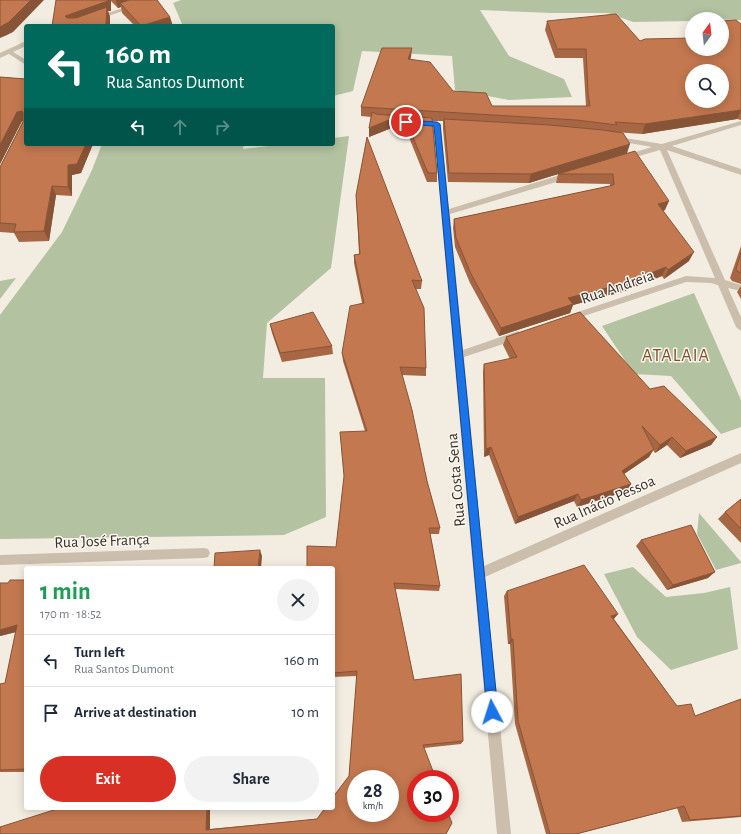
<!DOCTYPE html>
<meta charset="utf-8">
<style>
:root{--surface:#fff;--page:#f2f2f3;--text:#1f2937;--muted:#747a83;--line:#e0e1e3;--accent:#d93025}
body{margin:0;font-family:"Alegreya Sans",sans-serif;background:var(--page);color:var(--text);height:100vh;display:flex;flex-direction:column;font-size:15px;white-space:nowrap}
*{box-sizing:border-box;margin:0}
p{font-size:13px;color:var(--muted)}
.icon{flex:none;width:22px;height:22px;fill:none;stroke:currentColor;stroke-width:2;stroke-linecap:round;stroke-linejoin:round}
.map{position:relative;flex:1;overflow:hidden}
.panel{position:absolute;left:24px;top:566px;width:311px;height:244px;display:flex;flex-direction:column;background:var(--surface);border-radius:4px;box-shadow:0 2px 10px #0003}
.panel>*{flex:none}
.guide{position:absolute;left:24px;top:24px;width:311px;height:122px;border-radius:4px;box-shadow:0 2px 10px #0003;background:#00695c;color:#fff;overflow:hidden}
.needle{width:26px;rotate:15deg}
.fabs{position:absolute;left:685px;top:12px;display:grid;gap:8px}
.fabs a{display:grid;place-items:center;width:44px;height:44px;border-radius:50%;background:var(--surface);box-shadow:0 2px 10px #0003;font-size:20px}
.speed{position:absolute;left:347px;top:770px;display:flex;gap:8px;font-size:20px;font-weight:700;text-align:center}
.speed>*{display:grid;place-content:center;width:52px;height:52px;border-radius:50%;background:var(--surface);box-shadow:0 2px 10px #0003;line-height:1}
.speed small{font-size:10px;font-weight:400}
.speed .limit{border:6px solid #d22;background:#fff;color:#111}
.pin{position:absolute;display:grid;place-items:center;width:34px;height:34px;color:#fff;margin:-17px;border:2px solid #fff;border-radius:50%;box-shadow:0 1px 4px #0007}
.me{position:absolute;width:44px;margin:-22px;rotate:355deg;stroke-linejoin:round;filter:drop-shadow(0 0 3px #0008)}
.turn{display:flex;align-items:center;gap:14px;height:84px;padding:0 16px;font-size:18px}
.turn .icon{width:52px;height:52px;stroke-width:2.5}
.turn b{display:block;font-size:28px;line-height:34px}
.lanes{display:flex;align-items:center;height:38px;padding:0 16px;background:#0003;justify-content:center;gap:20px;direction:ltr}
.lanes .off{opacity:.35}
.round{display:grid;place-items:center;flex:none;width:42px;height:42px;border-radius:21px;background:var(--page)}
.summary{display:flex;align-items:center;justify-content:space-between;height:68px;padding:0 16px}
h1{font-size:24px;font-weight:600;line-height:30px;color:#1e9e55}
.action{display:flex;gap:8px;margin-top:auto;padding:8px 16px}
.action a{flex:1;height:46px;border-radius:24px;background:var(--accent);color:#fff;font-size:16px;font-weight:600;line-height:46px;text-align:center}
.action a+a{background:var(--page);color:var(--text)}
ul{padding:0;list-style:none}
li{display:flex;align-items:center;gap:12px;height:52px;padding:0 16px;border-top:1px solid var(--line)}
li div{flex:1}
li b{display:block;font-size:15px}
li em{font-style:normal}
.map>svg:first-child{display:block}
</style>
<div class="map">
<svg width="741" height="834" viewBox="0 0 741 834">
<rect width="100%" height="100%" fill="#f3ede1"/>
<path fill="#b3c2a1" d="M 181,0 L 741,0 L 741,20 L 692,19 L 692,21 L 633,22 L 608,13 L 551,13 L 480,10 L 509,56 L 564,79 L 572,97 L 509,100 L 455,90 L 452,56 L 362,51 L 353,91 L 333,96 L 333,26 L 183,26 L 173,3 Z
M 349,136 L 331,268 L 267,323 L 263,378 L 325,378 L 326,517 L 284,535 L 0,539 L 0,315 L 62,232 L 92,170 L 102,144 L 244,144 L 243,149 L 284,144 L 333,144 L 333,138 Z
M 16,278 L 0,299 L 0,281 Z
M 694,293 L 741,400 L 741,427 L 721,434 L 671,376 L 634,374 L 602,326 Z
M 699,513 L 741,562 L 741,563 L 716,570 L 697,534 Z
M 633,567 L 666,597 L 704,593 L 730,587 L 738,649 L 671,670 L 637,637 L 604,574 Z"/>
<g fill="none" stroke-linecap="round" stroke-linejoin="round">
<path fill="#cbbead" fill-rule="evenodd" d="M 6,50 L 10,50 L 26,60 L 26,65 L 6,52 Z"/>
<path fill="#cbbead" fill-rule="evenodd" d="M 146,0 L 155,0 L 79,26 L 70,26 Z
M 26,41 L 26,46 L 0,58 L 0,53 Z
M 383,119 L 418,121 L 422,123 L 418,125 L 386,123 L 382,121 Z
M 741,121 L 741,125 L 672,146 L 741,169 L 741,175 L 667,150 L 725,280 L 741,285 L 741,291 L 728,288 L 741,317 L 741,331 L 736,327 L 718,285 L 711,283 L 686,282 L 572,320 L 566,320 L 564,318 L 566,316 L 686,276 L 715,278 L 660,150 L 625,160 L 622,160 L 622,156 L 652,147 L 612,140 L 612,136 L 662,144 Z
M 434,122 L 437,122 L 441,124 L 449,209 L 570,172 L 574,175 L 573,177 L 450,214 L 463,350 L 518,331 L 523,335 L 521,338 L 464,357 L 484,566 L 741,453 L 741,463 L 485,577 L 511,834 L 497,834 L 441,213 Z
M 204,548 L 208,549 L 210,553 L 208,557 L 204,558 L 0,565 L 0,555 Z"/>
</g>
<path fill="#a86744" d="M 56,0 L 157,0 L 173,26 L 135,26 L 122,13 L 121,7 L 118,8 L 111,1 L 111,11 L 108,11 L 110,17 Z
M 547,21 L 640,41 L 692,49 L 741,24 L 741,120 L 737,119 L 642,134 L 614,132 L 627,153 L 665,210 L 663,211 L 689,261 L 664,279 L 662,276 L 622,292 L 573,305 L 570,313 L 499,336 L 470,283 L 455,247 L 453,228 L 454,219 L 610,186 L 610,184 L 556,183 L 558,174 L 529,183 L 448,182 L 443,129 L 443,121 L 433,121 L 437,173 L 437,182 L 427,182 L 404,125 L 404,119 L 399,118 L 399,125 L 369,137 L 371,117 L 361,116 L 361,107 L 411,57 L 410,59 L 453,91 L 492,106 L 586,106 L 583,58 L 555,58 L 545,30 Z
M 692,26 L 692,35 L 690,31 Z
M 0,77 L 26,79 L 26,144 L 93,144 L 81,173 L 72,175 L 72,196 L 56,195 L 49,241 L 19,242 L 14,233 L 0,232 L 0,167 L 23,121 L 22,121 L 0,164 Z
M 356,195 L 422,281 L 421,289 L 416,289 L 426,368 L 426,376 L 402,375 L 427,481 L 440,528 L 439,534 L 430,534 L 440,586 L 439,591 L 395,589 L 414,680 L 463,741 L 461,744 L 424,748 L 446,834 L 0,834 L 60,808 L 210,808 L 210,829 L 317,819 L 349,776 L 357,676 L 333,677 L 333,568 L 336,547 L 365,431 L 343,361 L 342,353 L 362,303 L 354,263 L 354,255 L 359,254 Z
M 741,246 L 741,284 L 732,281 L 730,278 Z
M 741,286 L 741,299 L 737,292 Z
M 270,324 L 332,346 L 333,354 L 282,362 L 272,333 Z
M 506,337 L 650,389 L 717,437 L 711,445 L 680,458 L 667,445 L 655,453 L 653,450 L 649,457 L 624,474 L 631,484 L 627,491 L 577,507 L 574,501 L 515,524 L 489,455 L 484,457 L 483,372 L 484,364 L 510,359 L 503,345 Z
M 741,499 L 741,543 L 718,519 L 725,512 Z
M 641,540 L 708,578 L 667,590 L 636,546 Z
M 26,580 L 26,772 L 0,772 L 0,684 L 5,683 L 16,632 L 0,636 L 0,583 L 8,583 Z
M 507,591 L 618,614 L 614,619 L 677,706 L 695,716 L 741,699 L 741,817 L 682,822 L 677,808 L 577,834 L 546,834 L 515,724 L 510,644 L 508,644 L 504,596 Z"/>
<path fill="#885437" d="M 31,0 L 44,0 L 13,32 L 7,35 L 0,38 L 0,27 Z
M 108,0 L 111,0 L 111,11 L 108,11 L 110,17 L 110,26 L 69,25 L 65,16 Z
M 116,0 L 141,0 L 120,3 L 121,7 L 118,8 Z
M 170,17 L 173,26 L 141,26 Z
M 412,48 L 411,57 L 407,68 L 408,59 Z
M 741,110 L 741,111 L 737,119 L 642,134 L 645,124 Z
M 22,111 L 26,120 L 22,121 L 0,164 L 0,145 L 17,112 Z
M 399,116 L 399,125 L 369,137 L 369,128 Z
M 86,144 L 93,144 L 81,173 L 72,175 L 72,196 L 68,187 L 68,165 Z
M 630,144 L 627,153 L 529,183 L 531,174 Z
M 52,186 L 56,195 L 49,241 L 44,231 Z
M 669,201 L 665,210 L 655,214 L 658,204 Z
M 694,252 L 689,261 L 664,279 L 668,270 Z
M 666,267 L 662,276 L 622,292 L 573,305 L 570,313 L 499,336 L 501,328 L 568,298 Z
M 672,437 L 667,445 L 655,453 L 660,445 Z
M 717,437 L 711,445 L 680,458 L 686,451 Z
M 491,447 L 489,455 L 484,457 L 486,449 Z
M 654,449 L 649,457 L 618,478 L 622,471 Z
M 631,484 L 627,491 L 577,507 L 581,500 Z
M 578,494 L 574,501 L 515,524 L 518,517 Z
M 260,550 L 262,556 L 261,568 L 258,568 Z
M 715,572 L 708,578 L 667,590 L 673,585 Z
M 618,614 L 613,619 L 611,616 Z
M 17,625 L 24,630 L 0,636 L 0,630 Z
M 511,639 L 513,639 L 510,644 L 508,644 Z
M 207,808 L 210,808 L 210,831 L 206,830 Z"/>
<path fill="#c3784f" stroke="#885437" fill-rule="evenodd" d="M 0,0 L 31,0 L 9,22 L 0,27 Z
M 56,0 L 108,0 L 108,1 L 65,16 L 67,18 L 76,18 L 107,7 L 106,26 L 52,26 Z
M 129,0 L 157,0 L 170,17 L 141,26 L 120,3 Z
M 616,14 L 640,41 L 645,39 L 692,38 L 692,49 L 722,49 L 722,21 L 736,20 L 741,24 L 741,110 L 645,124 L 615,122 L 617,125 L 576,120 L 361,107 L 382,48 L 412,48 L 408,59 L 430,62 L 453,91 L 486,93 L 492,106 L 590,106 L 588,94 L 586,49 L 557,49 L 547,21 ZM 692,71 L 722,71 L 722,101 L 692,101 Z
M 0,77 L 26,79 L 26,144 L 86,144 L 77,164 L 68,165 L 68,187 L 52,186 L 44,231 L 14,232 L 16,224 L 0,223 L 0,167 L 23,122 L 23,112 L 22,111 L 17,112 L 0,145 Z
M 372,112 L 376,114 L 399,116 L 369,128 Z
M 404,116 L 432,118 L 437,173 L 428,173 Z
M 444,119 L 549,125 L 603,130 L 623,133 L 630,144 L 531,174 L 449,173 Z
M 367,137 L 422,281 L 412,280 L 424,308 L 426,368 L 400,367 L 412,410 L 427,481 L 440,528 L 429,528 L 440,586 L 394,583 L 414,680 L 461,674 L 463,741 L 423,745 L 436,779 L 416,779 L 416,813 L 448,813 L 452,823 L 446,834 L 0,834 L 0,827 L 60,808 L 207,808 L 206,830 L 317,819 L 325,808 L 333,808 L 333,797 L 349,776 L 357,671 L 333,673 L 333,568 L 307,568 L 307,546 L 336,547 L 344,476 L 340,432 L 367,431 L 342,353 L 350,306 L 364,303 L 354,255 L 360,254 L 356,195 ZM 356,779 L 390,779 L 390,813 L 356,813 Z
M 635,151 L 669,201 L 658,204 L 694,252 L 668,270 L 666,267 L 626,283 L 568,298 L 573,304 L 501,328 L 471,274 L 456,238 L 454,219 L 614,185 L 613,174 L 558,174 Z
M 741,253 L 741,273 L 737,271 L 736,269 Z
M 313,312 L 332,346 L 280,353 L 270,324 Z
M 580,312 L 650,389 L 664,386 L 717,437 L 686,451 L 672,437 L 660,445 L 642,426 L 654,449 L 622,471 L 631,484 L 581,500 L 578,494 L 518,517 L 491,447 L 486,449 L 484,364 L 517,357 L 506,337 Z
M 741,499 L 741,529 L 725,512 Z
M 691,525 L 715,572 L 673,585 L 641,540 Z
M 260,550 L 258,568 L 214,568 L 215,553 Z
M 584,565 L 618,614 L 611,616 L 677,706 L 691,704 L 695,716 L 741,699 L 741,816 L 690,820 L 684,806 L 576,834 L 550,834 L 518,721 L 513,639 L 511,639 L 507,591 Z
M 10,580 L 26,580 L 26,769 L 0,770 L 0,684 L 5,683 L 17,625 L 0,630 L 0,583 L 8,583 Z"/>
<path fill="#1a73e8" stroke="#114b97" d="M 404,120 L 437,122 L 440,124 L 498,712 L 496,716 L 492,717 L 488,716 L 487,712 L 434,126 L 406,124 L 404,123 Z"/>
<g text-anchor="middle" stroke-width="3" stroke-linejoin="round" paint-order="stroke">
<g font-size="16" fill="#3a312b" stroke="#faf6ee">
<text transform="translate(617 286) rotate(-19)" y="6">Rua Andreia</text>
<text transform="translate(455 480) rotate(-95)" y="6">Rua Costa Sena</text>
<text transform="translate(604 501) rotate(-24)" y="6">Rua Inácio Pessoa</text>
<text transform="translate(102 540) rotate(-2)" y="6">Rua José França</text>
</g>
<g font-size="18" letter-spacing="1" fill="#884825" stroke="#faf6ee">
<text x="676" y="361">ATALAIA</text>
</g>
</g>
</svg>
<div class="fabs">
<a><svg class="needle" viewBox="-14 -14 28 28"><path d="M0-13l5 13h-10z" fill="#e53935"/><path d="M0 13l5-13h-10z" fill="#747a83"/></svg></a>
<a><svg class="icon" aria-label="search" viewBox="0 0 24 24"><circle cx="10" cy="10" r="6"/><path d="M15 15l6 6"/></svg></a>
</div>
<div class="speed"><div>28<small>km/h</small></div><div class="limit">30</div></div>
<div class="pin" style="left:406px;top:122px;background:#d93025"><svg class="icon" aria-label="arrive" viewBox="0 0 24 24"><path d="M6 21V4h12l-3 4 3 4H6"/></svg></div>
<svg class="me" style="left:492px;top:712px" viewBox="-20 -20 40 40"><circle r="19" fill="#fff"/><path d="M0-13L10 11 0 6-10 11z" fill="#1a73e8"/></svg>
<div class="guide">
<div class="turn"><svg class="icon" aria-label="left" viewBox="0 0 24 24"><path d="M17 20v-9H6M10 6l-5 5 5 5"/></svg><div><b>160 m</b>Rua Santos Dumont</div></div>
<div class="lanes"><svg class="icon" aria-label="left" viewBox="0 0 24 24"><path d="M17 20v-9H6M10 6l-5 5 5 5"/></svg><svg class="icon off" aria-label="ahead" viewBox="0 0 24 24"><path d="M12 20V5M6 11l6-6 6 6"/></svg><svg class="icon off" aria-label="right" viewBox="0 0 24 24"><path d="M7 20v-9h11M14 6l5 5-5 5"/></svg></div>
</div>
<section class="panel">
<div class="summary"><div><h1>1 min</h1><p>170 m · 18:52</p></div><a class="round"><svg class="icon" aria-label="close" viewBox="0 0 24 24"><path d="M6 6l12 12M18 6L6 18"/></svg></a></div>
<ul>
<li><svg class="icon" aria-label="left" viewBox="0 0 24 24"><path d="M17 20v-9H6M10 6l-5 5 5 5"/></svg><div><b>Turn left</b><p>Rua Santos Dumont</p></div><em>160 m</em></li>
<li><svg class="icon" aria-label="arrive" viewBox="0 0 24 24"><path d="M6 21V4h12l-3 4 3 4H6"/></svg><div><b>Arrive at destination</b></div><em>10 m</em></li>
</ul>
<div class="action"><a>Exit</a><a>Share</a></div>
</section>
</div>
